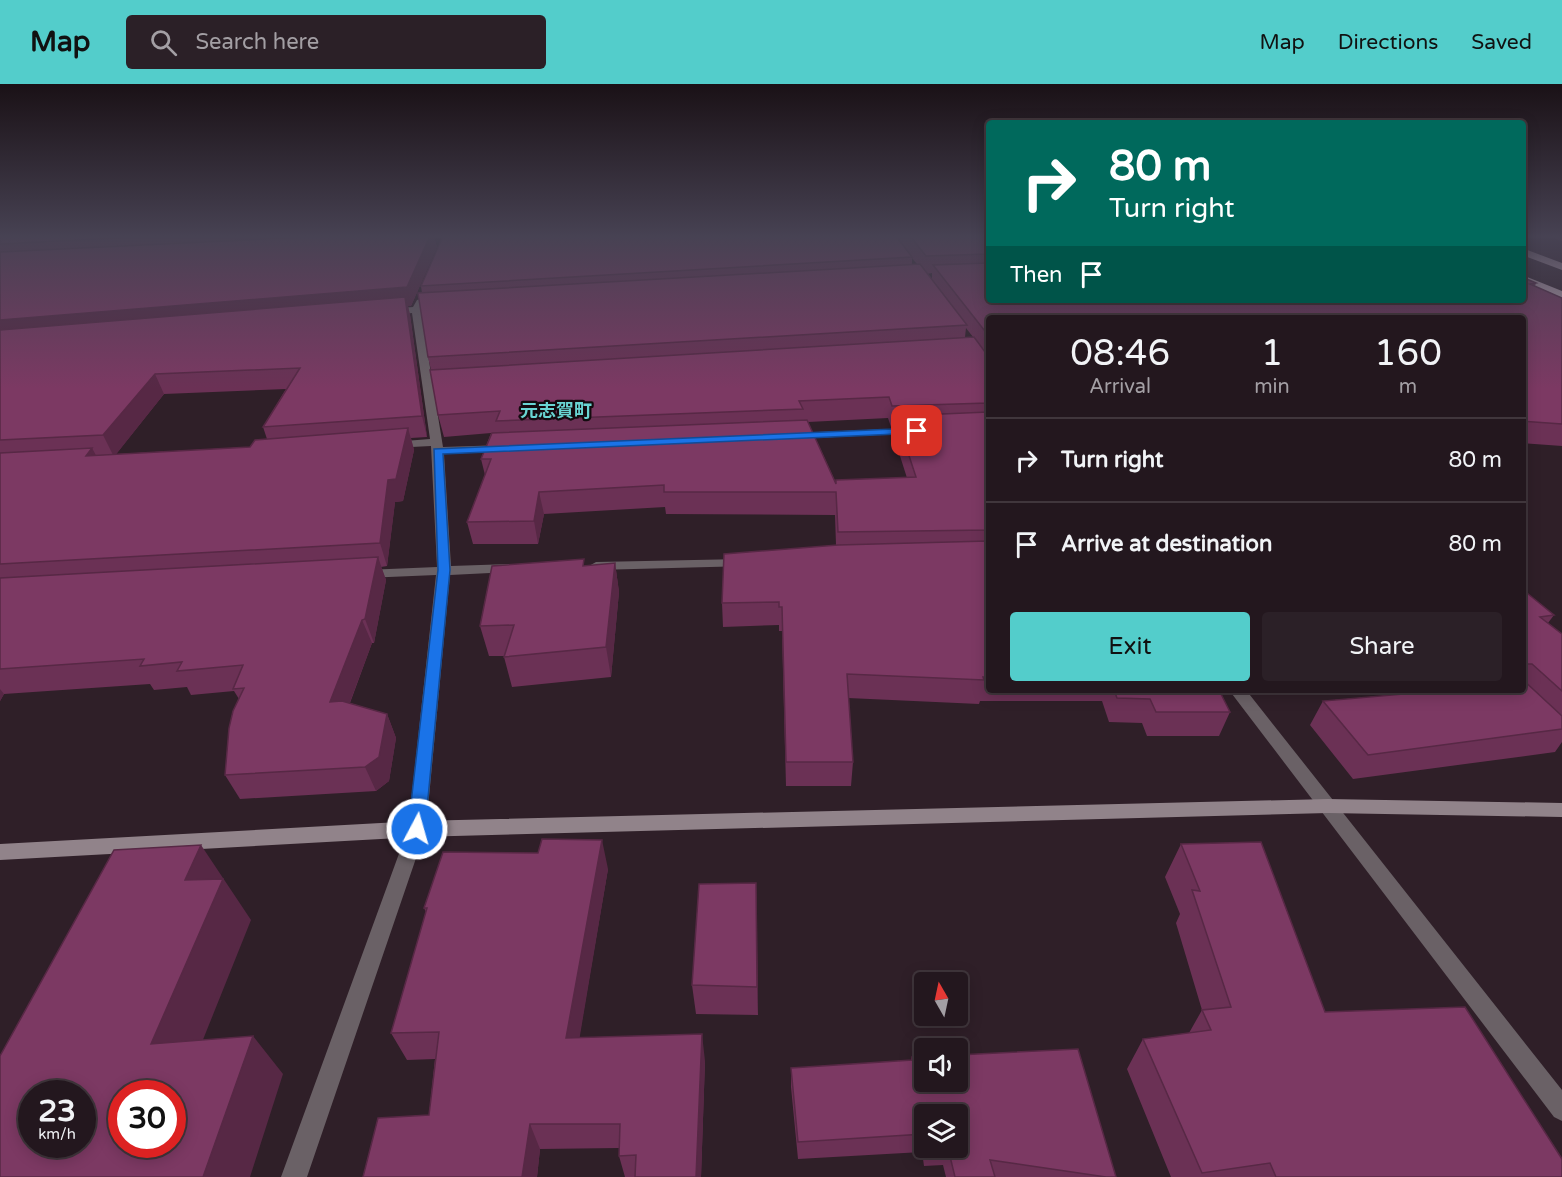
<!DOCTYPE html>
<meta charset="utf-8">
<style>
:root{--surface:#23171e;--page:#2b2027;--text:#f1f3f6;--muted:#a39fa4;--line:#40363c;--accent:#53cdcb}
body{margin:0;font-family:"Varela Round","Noto Sans JP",sans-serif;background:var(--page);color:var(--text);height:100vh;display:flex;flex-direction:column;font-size:22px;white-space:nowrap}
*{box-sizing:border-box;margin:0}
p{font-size:20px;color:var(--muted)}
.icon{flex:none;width:33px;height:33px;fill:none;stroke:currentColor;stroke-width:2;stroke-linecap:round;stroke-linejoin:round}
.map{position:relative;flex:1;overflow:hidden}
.side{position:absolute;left:986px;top:231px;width:540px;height:378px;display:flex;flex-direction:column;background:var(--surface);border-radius:6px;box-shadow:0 3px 15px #0003,0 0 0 2px var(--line)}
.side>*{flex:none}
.guide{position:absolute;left:986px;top:36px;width:540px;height:183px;border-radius:6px;box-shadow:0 3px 15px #0003,0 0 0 2px var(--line);background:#00695c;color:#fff;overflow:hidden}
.needle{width:39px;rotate:351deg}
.fabs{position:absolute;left:914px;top:888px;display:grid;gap:12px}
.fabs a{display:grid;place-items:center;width:54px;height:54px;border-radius:6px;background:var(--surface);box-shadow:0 3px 15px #0003,0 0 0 2px var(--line);font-size:30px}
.speed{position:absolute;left:18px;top:996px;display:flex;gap:12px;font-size:30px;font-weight:700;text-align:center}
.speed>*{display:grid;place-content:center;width:78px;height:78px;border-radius:50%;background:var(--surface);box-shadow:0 3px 15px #0003,0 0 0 2px var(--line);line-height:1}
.speed small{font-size:15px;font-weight:400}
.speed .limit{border:9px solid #d22;background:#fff;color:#111}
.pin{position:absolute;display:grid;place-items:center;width:51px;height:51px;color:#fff;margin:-26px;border-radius:12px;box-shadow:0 3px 9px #0006}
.me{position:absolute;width:66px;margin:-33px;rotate:6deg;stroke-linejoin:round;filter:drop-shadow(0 0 4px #0008)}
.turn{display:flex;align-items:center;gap:21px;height:126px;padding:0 24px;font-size:27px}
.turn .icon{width:78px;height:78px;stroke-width:2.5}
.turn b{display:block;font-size:42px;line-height:51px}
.then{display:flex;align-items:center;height:57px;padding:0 24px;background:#0003;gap:12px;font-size:22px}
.eta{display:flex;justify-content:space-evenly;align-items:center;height:102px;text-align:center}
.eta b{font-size:36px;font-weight:600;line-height:42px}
.action{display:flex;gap:12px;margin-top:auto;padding:12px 24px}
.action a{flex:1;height:69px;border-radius:6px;background:var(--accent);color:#111;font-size:24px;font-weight:600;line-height:69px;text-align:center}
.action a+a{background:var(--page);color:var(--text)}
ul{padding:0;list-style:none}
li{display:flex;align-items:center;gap:18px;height:84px;padding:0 24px;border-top:2px solid var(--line)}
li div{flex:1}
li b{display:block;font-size:22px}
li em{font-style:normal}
header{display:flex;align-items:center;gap:36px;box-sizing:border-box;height:84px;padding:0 30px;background:var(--accent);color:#111}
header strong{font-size:28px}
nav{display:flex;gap:33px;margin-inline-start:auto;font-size:21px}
.search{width:420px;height:54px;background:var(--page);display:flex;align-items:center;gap:15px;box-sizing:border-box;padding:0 21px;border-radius:6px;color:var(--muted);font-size:22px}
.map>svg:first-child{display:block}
</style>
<header>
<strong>Map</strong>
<div class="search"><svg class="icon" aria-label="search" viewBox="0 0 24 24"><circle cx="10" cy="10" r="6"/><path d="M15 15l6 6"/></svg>Search here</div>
<nav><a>Map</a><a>Directions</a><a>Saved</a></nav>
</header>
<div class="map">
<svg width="1562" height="1093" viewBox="0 0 1562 1093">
<rect width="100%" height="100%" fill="#2f1f28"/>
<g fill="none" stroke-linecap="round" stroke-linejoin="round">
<path fill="#6a6166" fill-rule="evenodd" d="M 420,215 L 424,218 L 422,223 L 440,221 L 445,224 L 440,227 L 421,228 L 443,363 L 504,361 L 510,364 L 504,367 L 444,370 L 451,482 L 512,480 L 519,484 L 512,488 L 450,491 L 426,745 L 307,1093 L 281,1093 L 408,745 L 436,491 L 365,494 L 358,490 L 365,486 L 437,483 L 431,362 L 392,364 L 386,361 L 392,358 L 430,355 L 412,229 L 390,231 L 385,228 L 390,225 L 413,223 L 417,216 Z
M 914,344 L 920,347 L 918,349 L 794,355 L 788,352 L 794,349 Z
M 743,475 L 750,479 L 748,482 L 596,486 L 589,482 L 596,478 Z
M 1229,606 L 1246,606 L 1562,1006 L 1562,1037 L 1554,1033 Z"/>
<path fill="#91838a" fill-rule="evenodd" d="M 1328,715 L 1562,719 L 1562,733 L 1328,729 L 417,753 L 0,776 L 0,760 L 417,737 Z"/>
<path fill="#cbb5c1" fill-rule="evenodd" d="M 1522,164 L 1562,179 L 1562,186 L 1522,171 Z
M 1522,191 L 1562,207 L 1562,214 L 1522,198 Z"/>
</g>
<path fill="#6b3155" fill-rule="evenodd" d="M 0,152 L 442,152 L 441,154 L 434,154 L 437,163 L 411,222 L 408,222 L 410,231 L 427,353 L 411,354 L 414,366 L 403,417 L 395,418 L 387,482 L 381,483 L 386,496 L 374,559 L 372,559 L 350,619 L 387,630 L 396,654 L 389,697 L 376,707 L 240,715 L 225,691 L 239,615 L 234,607 L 191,611 L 187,603 L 154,606 L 150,600 L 4,610 L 0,617 ZM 286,305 L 263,343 L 267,355 L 250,363 L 116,370 L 164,310 Z
M 443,152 L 988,152 L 988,216 L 1522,216 L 1522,193 L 1536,199 L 1535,202 L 1562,214 L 1562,362 L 1522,359 L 1522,234 L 988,234 L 988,606 L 1219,606 L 1230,628 L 1219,652 L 1147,652 L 1142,639 L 1109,638 L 1102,617 L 980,617 L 979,620 L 848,614 L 853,678 L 851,702 L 786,702 L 782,547 L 779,547 L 779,541 L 723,543 L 722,519 L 836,461 L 835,431 L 666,430 L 665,423 L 544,430 L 538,460 L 473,460 L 467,438 L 485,391 L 481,375 L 491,349 L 444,353 L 438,331 L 431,286 L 428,273 L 422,209 L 421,202 ZM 912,174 L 917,180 L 912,181 ZM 932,189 L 932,196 L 927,190 ZM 966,244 L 973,253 L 965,253 ZM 888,334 L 891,343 L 895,343 L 894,353 L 907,394 L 836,399 L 808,338 Z
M 1550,152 L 1562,152 L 1562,157 Z
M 615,479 L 619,508 L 611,593 L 512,603 L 504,573 L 505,572 L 489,572 L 480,542 L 585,482 Z
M 1522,505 L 1554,531 L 1548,539 L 1562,550 L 1562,658 L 1555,668 L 1353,695 L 1310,641 L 1323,617 L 1391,611 L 1386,606 L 1522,606 Z
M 1181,760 L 1325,928 L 1562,1093 L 1171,1093 L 1127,985 L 1143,955 L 1189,949 L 1202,926 L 1176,839 L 1180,830 L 1165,793 Z
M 608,785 L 579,954 L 705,977 L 701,1093 L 625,1093 L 619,1072 L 619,1064 L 540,1065 L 537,1093 L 363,1093 L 429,1031 L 435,975 L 407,976 L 391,949 L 426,828 L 424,824 Z
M 756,799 L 758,931 L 696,930 L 692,901 Z
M 912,973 L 1116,1093 L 946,1093 L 943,1081 L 924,1082 L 922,1068 L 798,1075 L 791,1003 L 791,984 L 911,976 ZM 924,1030 L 957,1064 L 924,1064 Z"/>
<path fill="#572845" d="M 430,152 L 434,152 L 437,163 L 411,222 L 408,222 L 410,231 L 427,353 L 422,332 L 406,222 L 0,256 L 0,236 Z
M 155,290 L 164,310 L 114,373 L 103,351 Z
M 408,344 L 414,366 L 403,417 L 395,418 L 387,482 L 380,459 L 388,396 Z
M 92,364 L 104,386 L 86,372 Z
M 539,408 L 544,430 L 538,460 L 534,437 Z
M 378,473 L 386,496 L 374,559 L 365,535 Z
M 615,479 L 619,508 L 611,593 L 606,563 Z
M 362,536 L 372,559 L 341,642 L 330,618 Z
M 0,605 L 4,610 L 0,617 Z
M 387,630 L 396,654 L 389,697 L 376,707 L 365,683 Z
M 602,756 L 608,785 L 575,981 L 566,954 Z
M 201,761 L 251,836 L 186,998 L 151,960 L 185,796 Z
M 756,799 L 757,829 L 758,931 L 757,903 Z
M 702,950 L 705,977 L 701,1093 L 696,1093 Z
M 253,952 L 283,990 L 250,1093 L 203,1093 Z
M 530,1040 L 540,1065 L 537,1093 L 522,1093 Z"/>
<path fill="#7c3963" stroke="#572845" stroke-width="1.5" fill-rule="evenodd" d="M 0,152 L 156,152 L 0,160 Z
M 327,152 L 430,152 L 407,203 L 0,236 L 0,168 Z
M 443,152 L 896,152 L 912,173 L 421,202 Z
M 910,152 L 988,152 L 988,170 L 926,172 Z
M 988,179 L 988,216 L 1102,216 L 1103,217 L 1116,217 L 1116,216 L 1522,216 L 1522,193 L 1536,199 L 1530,200 L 1562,214 L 1562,340 L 1522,337 L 1522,234 L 988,234 L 988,251 L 933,181 Z
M 920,180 L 967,241 L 428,273 L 418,209 Z
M 405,213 L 422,332 L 263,343 L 300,284 L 155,290 L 103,351 L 0,356 L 0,246 Z
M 974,253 L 985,268 L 988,270 L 988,319 L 892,322 L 889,313 L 799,317 L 803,325 L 496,337 L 500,327 L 438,331 L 430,286 Z
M 988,328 L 988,446 L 838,448 L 836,408 L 664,408 L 664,401 L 539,408 L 534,437 L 467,438 L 491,375 L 481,375 L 492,349 L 807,336 L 836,400 L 836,396 L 916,393 L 896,332 Z
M 408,344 L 396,395 L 388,396 L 380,459 L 0,480 L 0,369 L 92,364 L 86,372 L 250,363 L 255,356 Z
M 988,457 L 988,593 L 983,593 L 984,596 L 847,590 L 853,678 L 786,678 L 782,523 L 779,523 L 779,518 L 722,519 L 724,470 L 838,461 Z
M 378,473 L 365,535 L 362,536 L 330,618 L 342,617 L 387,630 L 379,673 L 365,683 L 225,691 L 229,644 L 233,627 L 244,604 L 233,605 L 243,581 L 177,587 L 182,578 L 140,582 L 144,575 L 0,585 L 0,494 Z
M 584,475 L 583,482 L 615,479 L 606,563 L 504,573 L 514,541 L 480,542 L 492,482 Z
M 1522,505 L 1554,531 L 1540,533 L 1562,550 L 1562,607 L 1532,580 L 1522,580 Z
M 1522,595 L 1562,632 L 1562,645 L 1368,671 L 1323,617 L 1416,609 L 1413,606 L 1522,606 Z
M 1114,606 L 1219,606 L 1230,628 L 1156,628 L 1150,615 L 1117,614 Z
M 542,755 L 602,756 L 566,954 L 702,950 L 696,1093 L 635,1093 L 636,1071 L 619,1072 L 620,1040 L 530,1040 L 522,1093 L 363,1093 L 378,1034 L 429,1031 L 439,948 L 391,949 L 427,824 L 424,824 L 443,768 L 538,769 Z
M 1261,758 L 1325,928 L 1465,923 L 1562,1075 L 1562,1093 L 1276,1093 L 1270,1079 L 1202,1089 L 1143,955 L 1211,946 L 1202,926 L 1231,923 L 1192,806 L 1200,807 L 1181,760 Z
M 201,761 L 185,796 L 223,795 L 151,960 L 253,952 L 203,1093 L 0,1093 L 0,972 L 114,766 ZM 32,1010 L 82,1010 L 82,1060 L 32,1060 ZM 122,1010 L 172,1010 L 172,1060 L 122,1060 Z
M 756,799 L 757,903 L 692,901 L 699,800 Z
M 1078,965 L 1116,1093 L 1106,1093 L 990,1076 L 995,1093 L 955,1093 L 948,1064 L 929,1065 L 929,1064 L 957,1064 L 957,1030 L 924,1030 L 924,1050 L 798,1058 L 791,984 L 912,976 L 912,973 L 924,972 L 924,998 L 957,998 L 957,971 Z"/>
<linearGradient id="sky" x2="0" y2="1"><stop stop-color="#1a1116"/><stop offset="0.5" stop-color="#474253"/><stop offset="1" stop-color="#474253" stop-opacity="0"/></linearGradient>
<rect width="1562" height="305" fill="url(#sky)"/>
<path fill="#1a73e8" stroke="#114b97" stroke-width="1.5" d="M 917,344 L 920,345 L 920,349 L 443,370 L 450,486 L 425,745 L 423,750 L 417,752 L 411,750 L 408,745 L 438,486 L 434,365 Z"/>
<g text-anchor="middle" stroke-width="4.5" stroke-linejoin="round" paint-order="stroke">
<g font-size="18" font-weight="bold" fill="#69d5d3" stroke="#130b0f">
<text x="556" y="333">元志賀町</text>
</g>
</g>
</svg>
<div class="fabs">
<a><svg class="needle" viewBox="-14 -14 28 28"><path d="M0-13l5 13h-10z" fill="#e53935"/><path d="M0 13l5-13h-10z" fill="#a39fa4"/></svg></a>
<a><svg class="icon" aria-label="sound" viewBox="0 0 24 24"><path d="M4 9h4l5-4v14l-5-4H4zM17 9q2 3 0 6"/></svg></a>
<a><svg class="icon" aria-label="layers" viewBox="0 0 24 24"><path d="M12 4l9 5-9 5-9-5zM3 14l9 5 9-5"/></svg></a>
</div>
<div class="speed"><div>23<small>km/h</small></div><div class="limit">30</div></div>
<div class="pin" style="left:917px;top:347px;background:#d93025"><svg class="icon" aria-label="arrive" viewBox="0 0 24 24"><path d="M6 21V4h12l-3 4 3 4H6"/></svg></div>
<svg class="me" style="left:417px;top:745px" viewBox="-20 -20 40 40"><circle r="17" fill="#1a73e8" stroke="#fff" stroke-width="3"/><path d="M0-11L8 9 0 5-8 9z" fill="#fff"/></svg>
<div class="guide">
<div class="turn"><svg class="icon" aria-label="right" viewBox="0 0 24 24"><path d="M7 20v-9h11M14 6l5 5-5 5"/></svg><div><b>80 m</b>Turn right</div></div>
<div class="then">Then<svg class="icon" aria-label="arrive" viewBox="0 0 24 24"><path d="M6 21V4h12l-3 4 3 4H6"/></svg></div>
</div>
<section class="side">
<div class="eta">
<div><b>08:46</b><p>Arrival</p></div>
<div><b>1</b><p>min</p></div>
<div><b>160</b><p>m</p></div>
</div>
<ul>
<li><svg class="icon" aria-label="right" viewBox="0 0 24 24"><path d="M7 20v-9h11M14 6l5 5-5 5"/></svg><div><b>Turn right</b></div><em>80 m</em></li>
<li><svg class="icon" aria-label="arrive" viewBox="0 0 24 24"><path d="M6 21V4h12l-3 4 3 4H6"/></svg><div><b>Arrive at destination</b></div><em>80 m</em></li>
</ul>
<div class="action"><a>Exit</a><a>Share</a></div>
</section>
</div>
